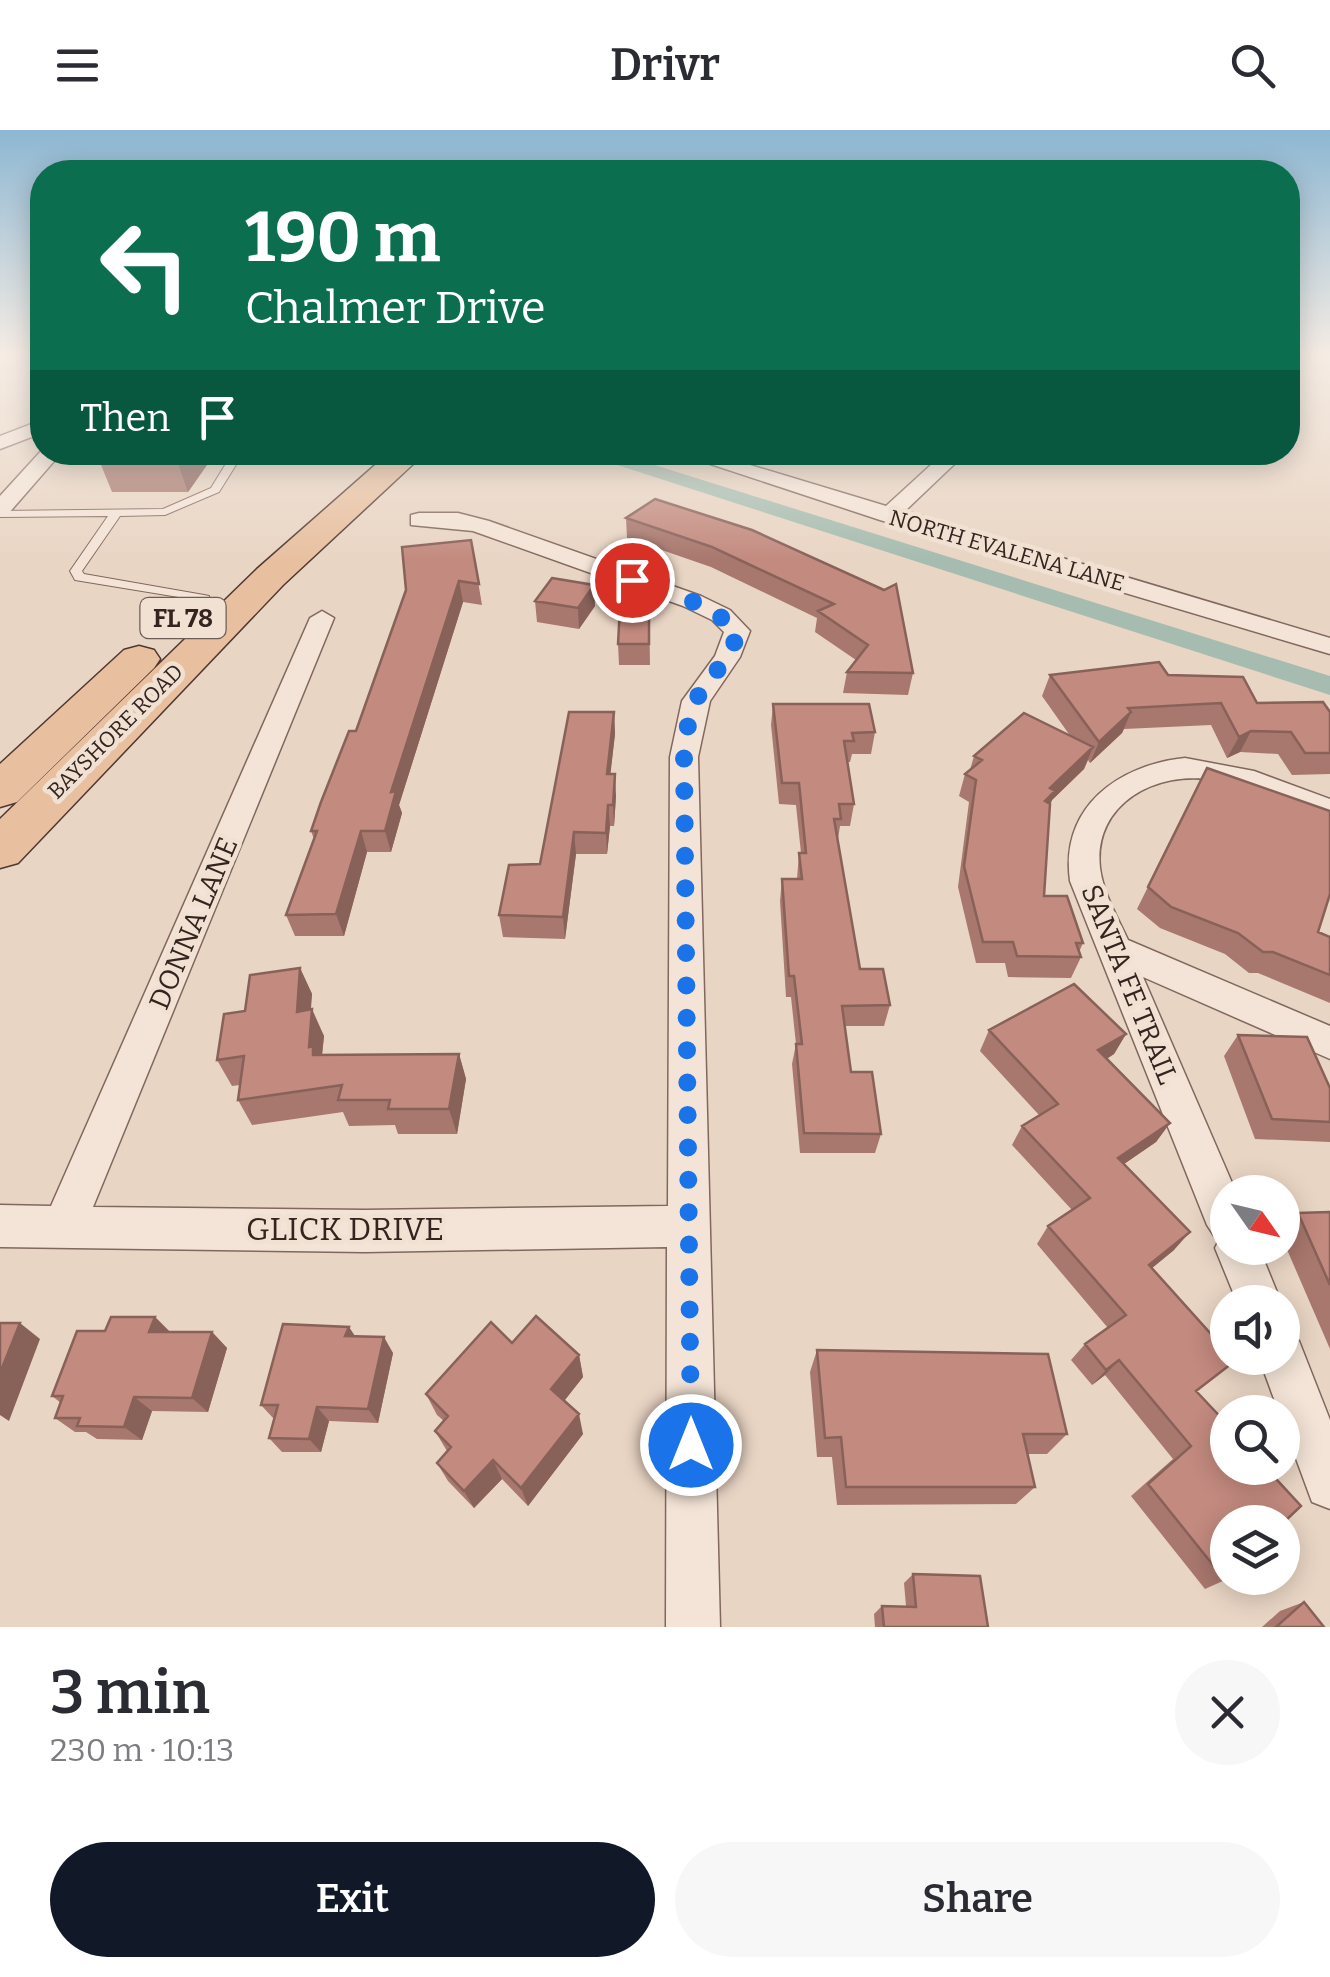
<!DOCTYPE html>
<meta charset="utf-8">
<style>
:root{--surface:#fff;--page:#f7f7f7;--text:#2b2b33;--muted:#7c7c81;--accent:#111827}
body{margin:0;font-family:Bitter,serif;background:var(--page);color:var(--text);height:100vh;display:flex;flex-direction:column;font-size:38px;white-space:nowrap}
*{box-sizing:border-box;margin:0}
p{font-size:32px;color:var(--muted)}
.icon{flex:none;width:55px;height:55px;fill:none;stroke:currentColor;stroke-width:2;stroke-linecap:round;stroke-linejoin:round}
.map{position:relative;height:1497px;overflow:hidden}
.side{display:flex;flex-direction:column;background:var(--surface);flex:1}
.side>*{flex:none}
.banner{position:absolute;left:30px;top:30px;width:1270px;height:305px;border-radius:40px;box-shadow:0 5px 25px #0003;background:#0b6e4f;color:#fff;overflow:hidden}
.needle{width:65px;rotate:124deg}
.fabs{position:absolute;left:1210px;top:1045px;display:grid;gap:20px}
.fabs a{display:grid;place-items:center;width:90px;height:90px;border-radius:50%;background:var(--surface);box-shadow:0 5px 25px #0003;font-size:50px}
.pin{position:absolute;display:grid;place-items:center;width:85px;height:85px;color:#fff;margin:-42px;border:5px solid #fff;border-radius:50%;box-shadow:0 2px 10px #0007}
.me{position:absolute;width:110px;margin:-55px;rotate:0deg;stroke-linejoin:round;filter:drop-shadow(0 0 8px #0008)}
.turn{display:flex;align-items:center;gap:35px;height:210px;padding:0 50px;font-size:45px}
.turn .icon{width:130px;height:130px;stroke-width:2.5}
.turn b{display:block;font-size:70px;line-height:85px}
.then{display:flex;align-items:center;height:95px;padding:0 50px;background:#0003;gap:20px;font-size:38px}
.round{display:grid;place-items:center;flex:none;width:105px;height:105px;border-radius:52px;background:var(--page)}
.summary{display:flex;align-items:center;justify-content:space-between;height:170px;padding:0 50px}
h1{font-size:60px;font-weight:600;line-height:75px}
.button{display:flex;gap:20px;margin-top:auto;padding:20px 50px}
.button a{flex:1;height:115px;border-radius:60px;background:var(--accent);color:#fff;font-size:40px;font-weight:600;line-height:115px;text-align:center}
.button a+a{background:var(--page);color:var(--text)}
header{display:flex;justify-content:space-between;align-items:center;height:130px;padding:0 50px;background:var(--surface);font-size:45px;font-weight:600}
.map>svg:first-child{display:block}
</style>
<header><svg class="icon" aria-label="menu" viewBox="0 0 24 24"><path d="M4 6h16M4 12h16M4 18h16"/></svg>Drivr<svg class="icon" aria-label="search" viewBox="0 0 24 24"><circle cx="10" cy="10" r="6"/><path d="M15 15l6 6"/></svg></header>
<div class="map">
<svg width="1330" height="1497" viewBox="0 0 1330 1497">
<rect width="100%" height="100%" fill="#e9d5c4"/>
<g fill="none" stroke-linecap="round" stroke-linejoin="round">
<path fill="#a6bcb0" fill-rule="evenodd" d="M 577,322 L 613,322 L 1330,546 L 1330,565 Z"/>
<defs>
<path id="lane" d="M 233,322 L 244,322 L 219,362 L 165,385 L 120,386 L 82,441 L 84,444 L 204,465 L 209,466 L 209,472 L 75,450 L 70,441 L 108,386 L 0,387 L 0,381 L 163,379 L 211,358 Z"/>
<path id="street" d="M 42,290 L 42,303 L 0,319 L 0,306 Z
M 42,320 L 62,322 L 8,384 L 0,385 L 0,366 Z
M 674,322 L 707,322 L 886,376 L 945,322 L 967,322 L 905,381 L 1330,508 L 1330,524 L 880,390 Z
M 419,383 L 458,383 L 489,391 L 701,466 L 730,480 L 750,501 L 740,527 L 710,571 L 698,627 L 720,1497 L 666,1497 L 667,1117 L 365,1122 L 0,1117 L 0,1075 L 51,1076 L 310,488 L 322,481 L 334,488 L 93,1077 L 365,1080 L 668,1076 L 670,627 L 682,571 L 715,526 L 724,502 L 712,490 L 683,476 L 473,401 L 411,395 L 411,385 Z
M 1185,628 L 1254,641 L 1330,669 L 1330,691 C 1291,680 1254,658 1214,650 C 1157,640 1093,673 1100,738 C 1103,763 1118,788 1128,810 L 1330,896 L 1330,929 L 1143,847 L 1236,1062 L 1228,1062 L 1228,1118 L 1259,1118 L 1281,1172 L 1237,1172 L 1215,1118 L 1218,1112 L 1207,1095 L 1070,751 C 1060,677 1118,635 1185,628 Z
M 1282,1205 L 1299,1211 L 1330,1290 L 1330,1379 L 1312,1372 L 1259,1228 L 1282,1228 Z"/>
<path id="primary" d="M 390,322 L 426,322 L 283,455 L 18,733 L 0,738 L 0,689 L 257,439 Z
M 139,516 L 154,520 L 160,529 L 154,538 L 17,672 L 0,677 L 0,634 L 124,520 Z"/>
</defs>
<use href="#lane" stroke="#81675d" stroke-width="2"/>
<use href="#street" stroke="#81675d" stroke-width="3"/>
<use href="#primary" stroke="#503731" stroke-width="3"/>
<use href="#lane" fill="#f4e4d7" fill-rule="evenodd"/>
<use href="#street" fill="#f4e4d7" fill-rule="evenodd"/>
<use href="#primary" fill="#e8c0a0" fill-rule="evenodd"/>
</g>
<path fill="#a8776d" d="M 99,322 L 216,322 L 188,362 L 112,362 L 97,325 Z
M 626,388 L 752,400 L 913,543 L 908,565 L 843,563 L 847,542 L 856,530 L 815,502 L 817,488 L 711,437 L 627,408 Z
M 471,410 L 482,475 L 463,472 L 399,675 L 402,683 L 391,722 L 367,722 L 344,806 L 295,806 L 286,785 L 314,709 L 311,701 L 356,601 Z
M 535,471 L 595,476 L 579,499 L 537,492 Z
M 649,477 L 650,535 L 619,535 L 618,514 Z
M 1050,545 L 1168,545 L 1257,573 L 1330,582 L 1330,644 L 1292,645 L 1278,624 L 1240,622 L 1227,628 L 1211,595 L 1124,599 L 1122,603 L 1090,633 L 1088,630 L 1084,639 L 1052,670 L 1050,675 L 1044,766 L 1083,813 L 1079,822 L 1081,827 L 1071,848 L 1008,847 L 1005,833 L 976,833 L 958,757 L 969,672 L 959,666 L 965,644 L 970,640 L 974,626 L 1071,607 L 1042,566 Z
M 773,574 L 875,602 L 871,624 L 852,624 L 850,632 L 848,632 L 854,674 L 850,696 L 840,696 L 838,709 L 860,839 L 890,875 L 884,896 L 845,896 L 851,942 L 881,1004 L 875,1023 L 800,1023 L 792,934 L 796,914 L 791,867 L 786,867 L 780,771 L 782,749 L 797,749 L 799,723 L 801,723 L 796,675 L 779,674 L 771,595 Z
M 614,582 L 615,604 L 610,644 L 616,666 L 614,696 L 610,696 L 607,724 L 576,724 L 565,809 L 503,807 L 499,785 L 540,734 Z
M 1207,638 L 1318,802 L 1330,807 L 1330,873 L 1258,843 L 1249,843 L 1225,824 L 1160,798 L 1137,779 Z
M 300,838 L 312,864 L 310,880 L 324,906 L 322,925 L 459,924 L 466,949 L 457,1004 L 398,1004 L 395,995 L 349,996 L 343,982 L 252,995 L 238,970 L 240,955 L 232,956 L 217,930 L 245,881 Z
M 989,900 L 1126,904 L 1114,924 L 1107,929 L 1170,993 L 1156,1012 L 1124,1034 L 1174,1120 L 1152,1138 L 1197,1261 L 1225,1450 L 1205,1459 L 1131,1366 L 1173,1329 L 1105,1245 L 1092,1255 L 1071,1230 L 1085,1214 L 1108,1198 L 1037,1114 L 1048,1096 L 1072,1080 L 1012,1015 L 1022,996 L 1039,985 L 980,921 Z
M 1238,905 L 1330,958 L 1330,1012 L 1255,1009 L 1224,926 Z
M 1330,1082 L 1330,1219 L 1282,1108 L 1282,1097 L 1298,1083 Z
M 155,1187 L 170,1202 L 212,1202 L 227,1218 L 208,1282 L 152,1281 L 142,1310 L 97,1309 L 86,1302 L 75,1302 L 55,1288 L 61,1273 L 52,1266 L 105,1201 Z
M 355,1206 L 393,1223 L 378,1293 L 329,1291 L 321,1322 L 282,1322 L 269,1308 L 274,1289 L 261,1275 Z
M 512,1213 L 579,1225 L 583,1247 L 564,1271 L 583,1304 L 528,1376 L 502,1349 L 474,1378 L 448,1351 L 437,1333 L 447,1321 L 435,1301 L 444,1291 L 437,1285 L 426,1264 Z
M 817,1220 L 1067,1304 L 1047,1324 L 1028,1324 L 1035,1357 L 1016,1374 L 837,1375 L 832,1327 L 817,1327 L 810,1242 Z
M 913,1444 L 988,1497 L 875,1497 L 874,1484 L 882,1476 L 906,1476 L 904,1453 Z
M 1304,1472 L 1324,1497 L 1262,1497 L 1280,1481 Z"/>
<path fill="#886159" d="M 177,322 L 216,322 L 188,362 L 175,325 Z
M 459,451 L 463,472 L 399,675 L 402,683 L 391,722 L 385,701 L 391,662 Z
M 594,455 L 595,476 L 579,499 L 578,478 Z
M 614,582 L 615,604 L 608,666 L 607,644 Z
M 1131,582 L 1122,603 L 1090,633 L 1099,612 Z
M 1251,601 L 1240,622 L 1227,628 L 1239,607 Z
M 1093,617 L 1084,639 L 1052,670 L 1047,682 L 1037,692 L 1050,658 Z
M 615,644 L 616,666 L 614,696 L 613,675 Z
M 608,675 L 610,696 L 607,724 L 606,703 Z
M 361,701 L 367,722 L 344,806 L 336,784 Z
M 574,702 L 576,724 L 565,809 L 563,787 Z
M 300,838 L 312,864 L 309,908 L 297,882 Z
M 312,879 L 324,906 L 321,934 L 325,942 L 309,917 Z
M 1126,904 L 1114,924 L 1087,940 L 1098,920 Z
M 459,924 L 466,949 L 457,1004 L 449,979 Z
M 1170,993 L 1156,1012 L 1105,1047 L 1118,1028 Z
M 1190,1102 L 1174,1120 L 1135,1152 L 1149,1135 Z
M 155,1187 L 171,1203 L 149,1202 Z
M 20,1193 L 40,1209 L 9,1291 L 0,1285 L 0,1243 Z
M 349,1197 L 359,1212 L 345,1206 Z
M 212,1202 L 227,1218 L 208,1282 L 192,1268 Z
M 384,1207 L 393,1223 L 378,1293 L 368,1279 Z
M 579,1225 L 583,1247 L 557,1280 L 551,1259 Z
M 1119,1230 L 1105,1245 L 1092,1255 L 1106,1240 Z
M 134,1267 L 152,1281 L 142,1310 L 124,1297 Z
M 317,1277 L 329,1291 L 321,1322 L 309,1309 Z
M 579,1284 L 583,1304 L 528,1376 L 521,1358 Z
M 493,1330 L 502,1349 L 474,1378 L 464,1361 Z"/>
<path fill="#c38a7f" stroke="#886159" stroke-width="2.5" d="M 99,322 L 177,322 L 175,325 L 97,325 Z
M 655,369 L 752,400 L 884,460 L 896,454 L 913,543 L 847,542 L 868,515 L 818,481 L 834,474 L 712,417 L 626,388 Z
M 471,410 L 479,454 L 459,451 L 391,662 L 396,661 L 385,701 L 361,701 L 336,784 L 286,785 L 317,701 L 311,701 L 321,672 L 349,601 L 356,601 L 406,460 L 402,417 Z
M 552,448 L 594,455 L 578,478 L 535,471 Z
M 620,477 L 649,477 L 649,514 L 618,514 Z
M 1159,532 L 1168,545 L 1243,547 L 1257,573 L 1323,572 L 1330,582 L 1330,623 L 1305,623 L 1291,602 L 1251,601 L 1239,607 L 1221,573 L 1128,578 L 1131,582 L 1099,612 L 1050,545 Z
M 773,574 L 869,574 L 875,602 L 852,603 L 854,611 L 844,611 L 854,674 L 839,674 L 841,689 L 834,689 L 860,839 L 883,839 L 890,875 L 842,876 L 851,942 L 872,942 L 881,1004 L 804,1003 L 796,914 L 802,914 L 794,846 L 789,846 L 782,749 L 802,749 L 799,723 L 806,723 L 799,653 L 782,653 Z
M 569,582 L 614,582 L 607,644 L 615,644 L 613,675 L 608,675 L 606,703 L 574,702 L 563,787 L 499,785 L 509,735 L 540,734 Z
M 1024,583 L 1093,617 L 1050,658 L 1055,661 L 1045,671 L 1050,674 L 1044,766 L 1067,766 L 1083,813 L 1076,813 L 1081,827 L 1017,826 L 1013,812 L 983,812 L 964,736 L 976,650 L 965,644 L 982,630 L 974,626 Z
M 1207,638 L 1330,681 L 1330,764 L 1318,802 L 1330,807 L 1330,845 L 1273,822 L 1263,822 L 1238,803 L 1171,777 L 1148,757 Z
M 300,838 L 297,882 L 312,879 L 309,917 L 313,916 L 313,925 L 459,924 L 449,979 L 388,979 L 390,970 L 338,970 L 342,955 L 238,970 L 244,926 L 217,930 L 224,884 L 245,881 L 250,845 Z
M 1074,854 L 1126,904 L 1098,920 L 1170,993 L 1118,1028 L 1190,1102 L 1149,1135 L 1228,1223 L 1228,1228 L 1232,1228 L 1235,1231 L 1196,1261 L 1228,1295 L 1228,1338 L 1266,1338 L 1301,1376 L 1282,1394 L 1228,1392 L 1228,1448 L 1225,1450 L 1148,1354 L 1191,1316 L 1119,1230 L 1106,1240 L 1085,1214 L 1126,1185 L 1048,1096 L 1090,1068 L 1022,996 L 1058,974 L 989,900 Z
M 1238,905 L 1307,907 L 1330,958 L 1330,992 L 1272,989 Z
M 1330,1082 L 1330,1155 L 1298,1083 Z
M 536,1186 L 579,1225 L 551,1259 L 579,1284 L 521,1358 L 493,1330 L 464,1361 L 437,1333 L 451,1317 L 435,1301 L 448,1286 L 426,1264 L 491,1192 L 512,1213 Z
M 111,1187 L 155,1187 L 149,1202 L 212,1202 L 192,1268 L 134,1267 L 124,1297 L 77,1296 L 80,1288 L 55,1288 L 63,1266 L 52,1266 L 77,1201 L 105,1201 Z
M 0,1193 L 20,1193 L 0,1243 Z
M 283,1194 L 349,1197 L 345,1206 L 384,1207 L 368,1279 L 317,1277 L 309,1309 L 269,1308 L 278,1275 L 261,1275 Z
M 817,1220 L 1048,1224 L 1067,1304 L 1023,1304 L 1035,1357 L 846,1357 L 841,1307 L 825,1308 Z
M 913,1444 L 980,1446 L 988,1497 L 884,1497 L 882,1476 L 916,1477 Z
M 1304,1472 L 1324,1497 L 1276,1497 Z"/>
<linearGradient id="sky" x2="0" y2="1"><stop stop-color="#8db7d2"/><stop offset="0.52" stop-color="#f5ece4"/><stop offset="1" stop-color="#f5ece4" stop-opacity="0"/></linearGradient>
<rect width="1330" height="431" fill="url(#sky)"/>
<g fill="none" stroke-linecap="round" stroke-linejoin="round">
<path stroke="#1a73e8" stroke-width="18" stroke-dasharray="0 32.4" d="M 632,450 C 670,463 708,472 737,501 C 733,529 714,540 700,563 C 688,583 686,605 684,627 L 691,1315"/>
</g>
<g text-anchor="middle" stroke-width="9" stroke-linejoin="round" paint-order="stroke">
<g font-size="22" fill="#33241f" stroke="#f1e1d3">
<text transform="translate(1007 420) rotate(16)" y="8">NORTH EVALENA LANE</text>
<text transform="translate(115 601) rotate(-45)" y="8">BAYSHORE ROAD</text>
</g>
<rect fill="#f1e1d3" stroke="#6c5d55" stroke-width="2.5" x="140.5" y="468" width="85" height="40" rx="8"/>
<g font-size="25" font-weight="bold" fill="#33241f">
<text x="183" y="497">FL 78</text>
</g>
<g font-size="28" fill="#33241f" stroke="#f1e1d3">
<text transform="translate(193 793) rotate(-67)" y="10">DONNA LANE</text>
<text transform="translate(1130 854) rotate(68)" y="10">SANTA FE TRAIL</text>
</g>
<g font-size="32" fill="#33241f" stroke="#f1e1d3">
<text x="345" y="1110">GLICK DRIVE</text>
</g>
</g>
</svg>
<div class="fabs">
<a><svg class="needle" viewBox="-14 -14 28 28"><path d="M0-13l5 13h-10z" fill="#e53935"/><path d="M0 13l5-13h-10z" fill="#7c7c81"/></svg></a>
<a><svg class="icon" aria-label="sound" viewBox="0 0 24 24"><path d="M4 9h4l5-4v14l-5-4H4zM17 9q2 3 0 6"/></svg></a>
<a><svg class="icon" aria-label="search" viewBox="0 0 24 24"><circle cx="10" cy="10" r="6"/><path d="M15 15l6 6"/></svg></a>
<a><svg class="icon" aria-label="layers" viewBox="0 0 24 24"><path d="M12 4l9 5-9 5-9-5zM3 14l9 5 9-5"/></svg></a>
</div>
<div class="pin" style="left:632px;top:450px;background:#d93025"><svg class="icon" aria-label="arrive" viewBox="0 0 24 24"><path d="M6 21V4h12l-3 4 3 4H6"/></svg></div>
<svg class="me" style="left:691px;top:1315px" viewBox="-20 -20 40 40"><circle r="17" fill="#1a73e8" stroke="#fff" stroke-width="3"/><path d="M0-11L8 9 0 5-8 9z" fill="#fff"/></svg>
<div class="banner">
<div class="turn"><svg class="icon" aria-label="left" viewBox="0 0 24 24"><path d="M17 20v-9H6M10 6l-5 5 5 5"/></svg><div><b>190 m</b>Chalmer Drive</div></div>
<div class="then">Then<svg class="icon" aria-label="arrive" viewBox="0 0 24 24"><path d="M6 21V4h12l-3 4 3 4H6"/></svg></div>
</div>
</div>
<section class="side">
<div class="summary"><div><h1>3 min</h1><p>230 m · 10:13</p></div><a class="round"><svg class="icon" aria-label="close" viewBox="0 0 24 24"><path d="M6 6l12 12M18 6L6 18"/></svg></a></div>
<div class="button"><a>Exit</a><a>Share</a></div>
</section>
